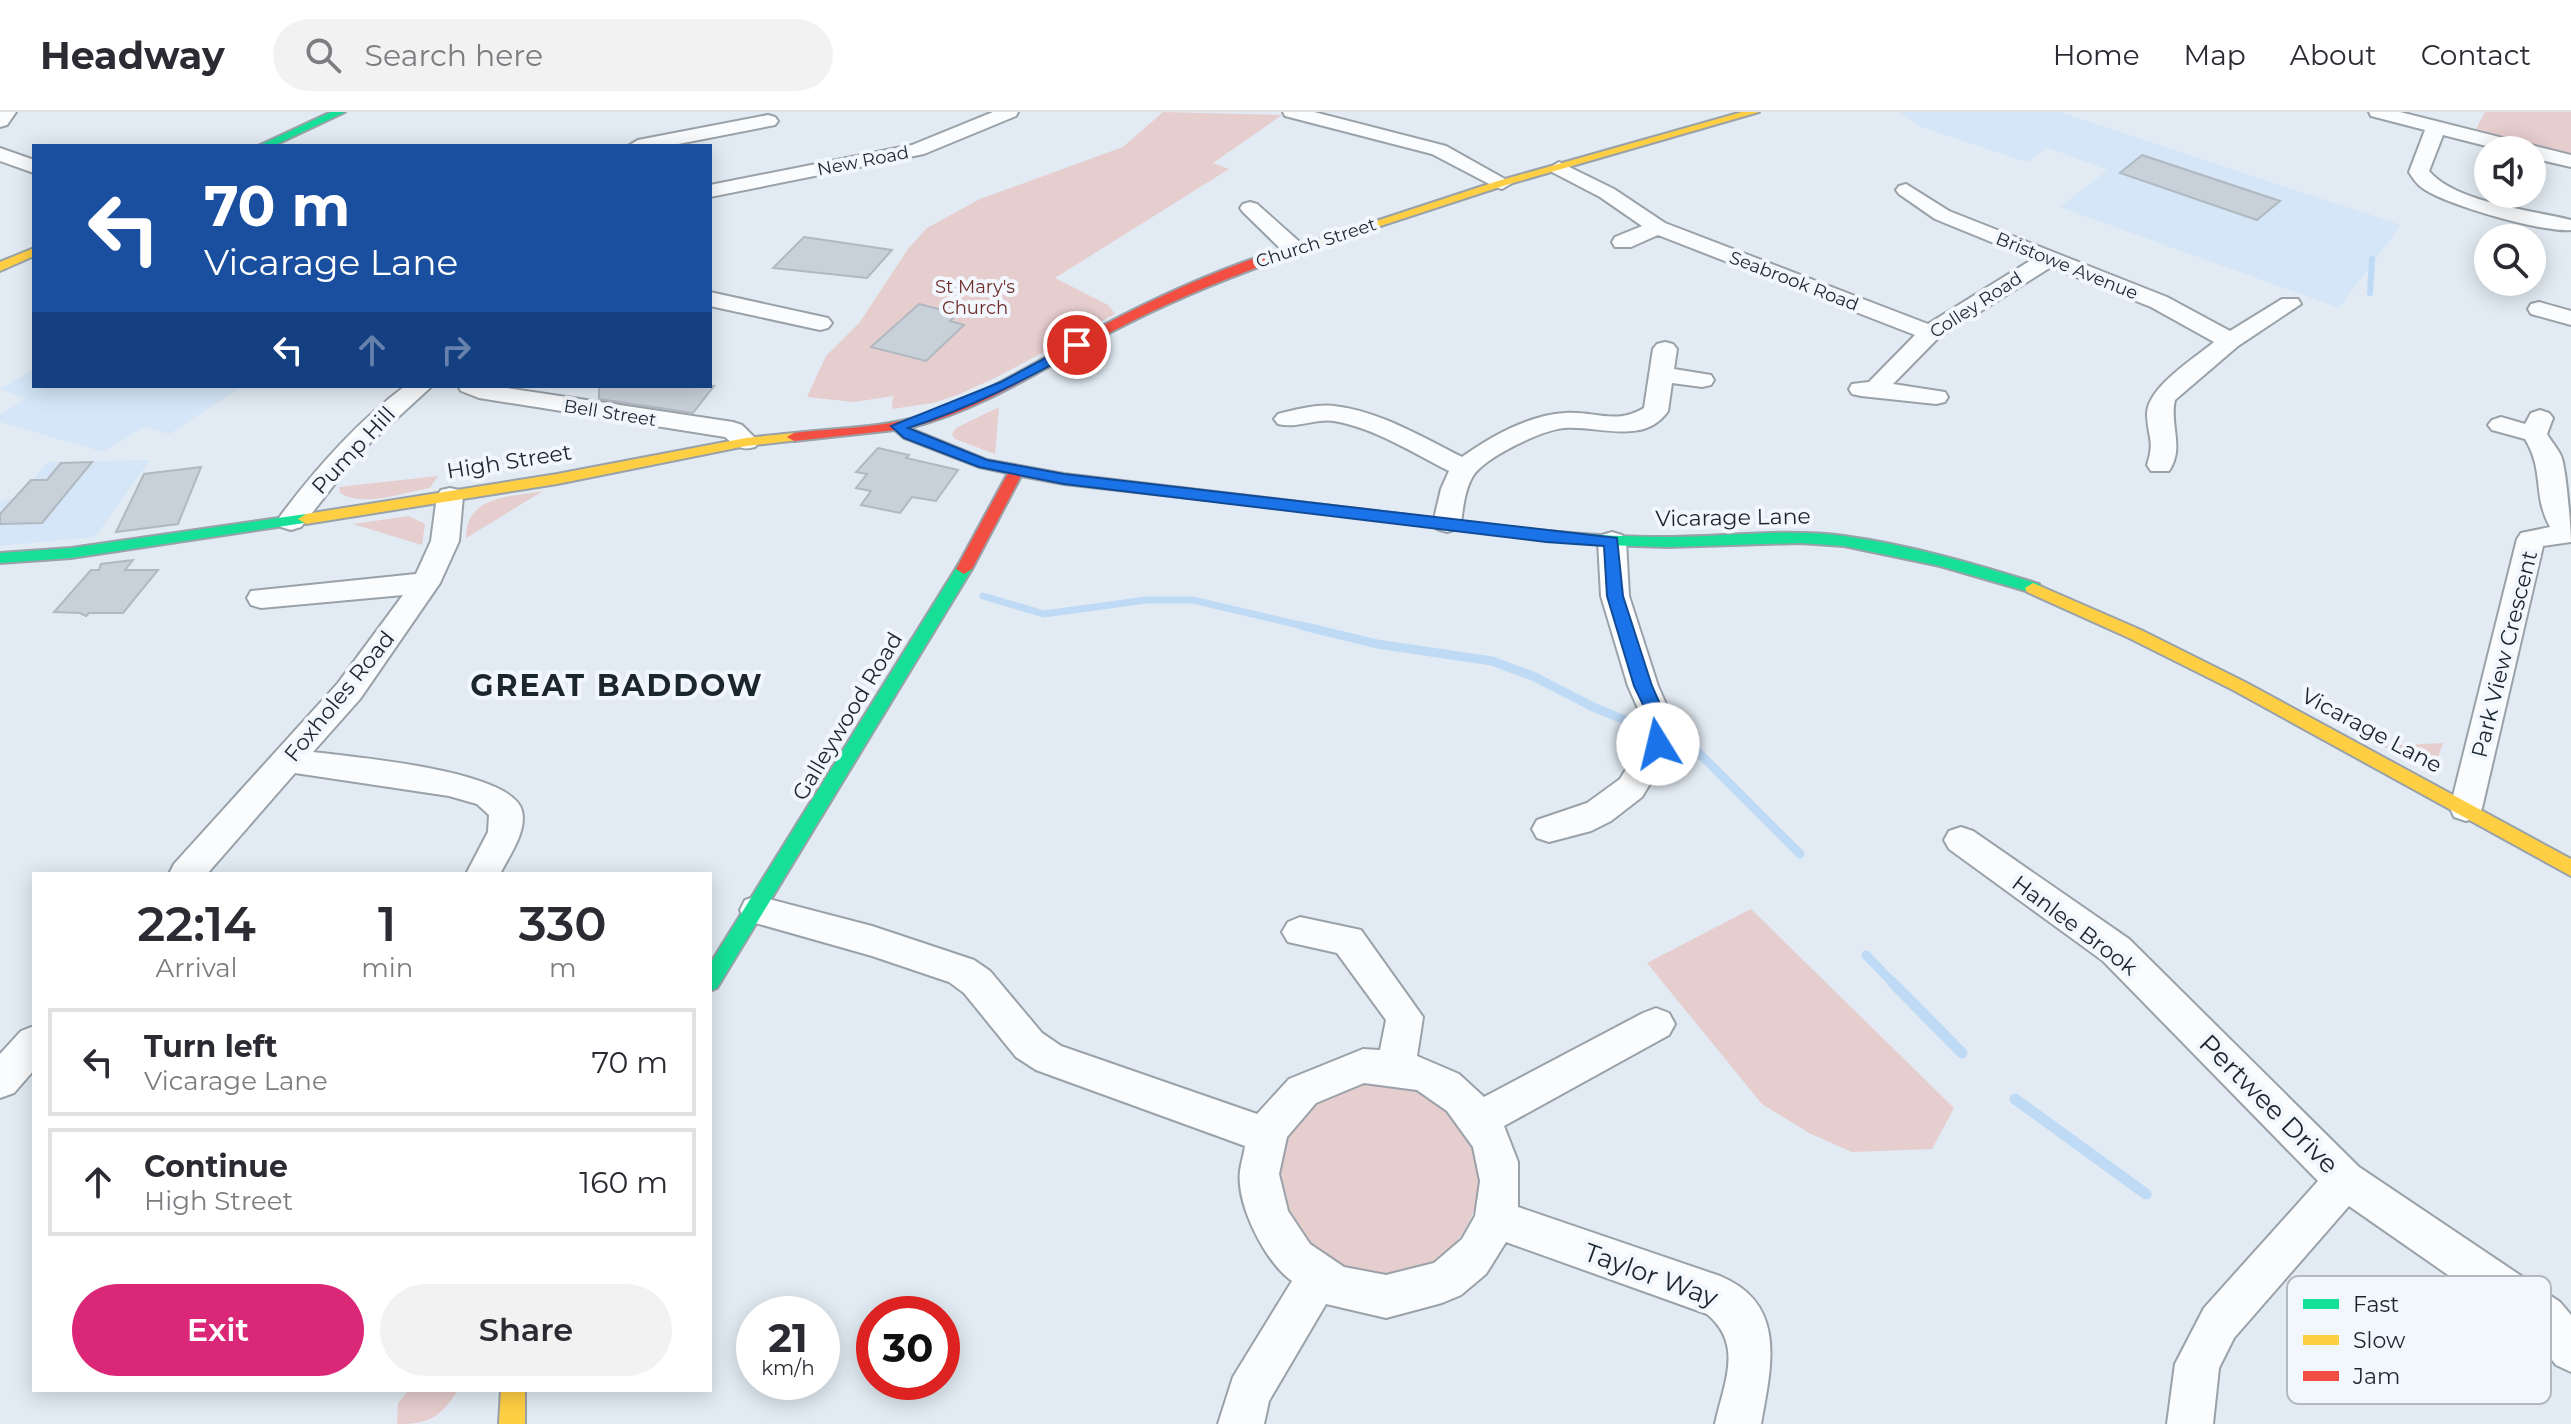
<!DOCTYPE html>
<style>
:root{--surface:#fff;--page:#f2f2f3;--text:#2b2b33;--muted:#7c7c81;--line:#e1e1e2;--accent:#db2777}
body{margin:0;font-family:Montserrat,sans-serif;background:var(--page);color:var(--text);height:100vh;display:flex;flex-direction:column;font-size:30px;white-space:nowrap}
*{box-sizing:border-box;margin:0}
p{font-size:26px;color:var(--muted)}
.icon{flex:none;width:44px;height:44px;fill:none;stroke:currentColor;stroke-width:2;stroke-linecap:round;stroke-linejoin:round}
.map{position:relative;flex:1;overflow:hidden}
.details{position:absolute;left:32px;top:760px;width:680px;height:520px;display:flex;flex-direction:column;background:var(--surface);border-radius:0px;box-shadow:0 4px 20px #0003}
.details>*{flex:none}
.guide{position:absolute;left:32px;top:32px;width:680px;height:244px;border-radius:0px;box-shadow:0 4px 20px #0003;background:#1a4fa0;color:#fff;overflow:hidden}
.buttons{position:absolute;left:2474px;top:24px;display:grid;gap:16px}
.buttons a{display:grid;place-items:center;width:72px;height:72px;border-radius:50%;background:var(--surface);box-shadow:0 4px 20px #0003;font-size:40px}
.speed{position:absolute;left:736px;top:1184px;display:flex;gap:16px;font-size:40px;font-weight:700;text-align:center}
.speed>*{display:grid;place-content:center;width:104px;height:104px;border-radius:50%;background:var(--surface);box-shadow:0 4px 20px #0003;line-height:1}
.speed small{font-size:20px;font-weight:400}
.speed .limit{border:12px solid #d22;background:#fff;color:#111}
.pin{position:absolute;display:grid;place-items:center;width:68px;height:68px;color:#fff;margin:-34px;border:4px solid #fff;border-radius:50%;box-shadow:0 2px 8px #0007}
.me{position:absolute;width:88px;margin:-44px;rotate:351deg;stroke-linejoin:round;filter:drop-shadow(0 0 6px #0008)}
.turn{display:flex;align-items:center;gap:28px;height:168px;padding:0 40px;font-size:36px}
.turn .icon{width:104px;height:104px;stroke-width:2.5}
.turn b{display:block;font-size:56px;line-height:68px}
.lanes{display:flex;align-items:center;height:76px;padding:0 40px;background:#0003;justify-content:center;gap:40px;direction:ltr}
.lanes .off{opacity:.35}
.eta{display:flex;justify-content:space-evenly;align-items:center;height:136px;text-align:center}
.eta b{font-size:48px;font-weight:600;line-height:56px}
.primary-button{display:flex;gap:16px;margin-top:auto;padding:16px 40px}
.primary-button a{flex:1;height:92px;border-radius:48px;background:var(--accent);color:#fff;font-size:32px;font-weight:600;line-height:92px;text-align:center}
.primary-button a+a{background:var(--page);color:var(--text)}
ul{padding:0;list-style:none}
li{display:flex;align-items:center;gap:24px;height:108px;margin:0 16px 12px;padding:0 24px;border:4px solid var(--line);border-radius:0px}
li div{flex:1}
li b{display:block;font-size:30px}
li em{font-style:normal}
header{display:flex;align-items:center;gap:48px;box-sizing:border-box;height:112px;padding:0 40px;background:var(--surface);border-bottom:2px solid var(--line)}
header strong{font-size:38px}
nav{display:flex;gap:44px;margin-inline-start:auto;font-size:28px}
.search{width:560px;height:72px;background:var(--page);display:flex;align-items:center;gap:20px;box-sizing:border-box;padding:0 28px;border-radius:44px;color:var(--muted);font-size:30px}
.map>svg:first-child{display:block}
</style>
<header>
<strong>Headway</strong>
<div class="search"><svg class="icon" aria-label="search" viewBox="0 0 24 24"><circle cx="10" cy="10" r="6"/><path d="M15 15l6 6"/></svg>Search here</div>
<nav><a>Home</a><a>Map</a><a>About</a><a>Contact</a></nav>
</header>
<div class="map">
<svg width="2571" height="1312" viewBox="0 0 2571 1312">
<rect width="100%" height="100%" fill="#e2ebf3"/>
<path fill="#d4e6f7" d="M 1899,0 L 2059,0 L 2401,113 L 2339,196 L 2060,95 L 2108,58 L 2048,36 L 2027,50 L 1919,14 Z
M 34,257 L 34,274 L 243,274 L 169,322 L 144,315 L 103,340 L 0,310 L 0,302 L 26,287 L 0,277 Z
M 150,348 L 95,425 L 0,434 L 0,391 L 3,388 L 15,387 L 48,350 Z"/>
<path fill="#e6cdce" d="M 1163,0 L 1282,3 L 1213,51 L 1229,57 L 1055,166 L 1108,193 L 1115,202 L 995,266 L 957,283 L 933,291 L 892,297 L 893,284 L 854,290 L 807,285 L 826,244 L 860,210 L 908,137 L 927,116 L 980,87 L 1123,35 Z
M 2485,0 L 2571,0 L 2571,42 L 2476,17 Z
M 999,295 L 995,342 L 955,327 L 952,322 L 956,316 Z
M 438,364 L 430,376 C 404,380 364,396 340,381 L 339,375 Z
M 543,379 L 466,426 C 466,384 509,385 543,379 Z
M 409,404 L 425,412 L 422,433 L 353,412 Z
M 2443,631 L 2437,648 L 2427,653 L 2382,634 Z
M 1751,797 L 1954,996 L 1932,1037 L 1852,1040 L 1809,1021 L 1762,992 L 1647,851 Z
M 1379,969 C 1399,973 1418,976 1436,988 C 1509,1034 1484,1148 1400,1162 C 1377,1166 1356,1159 1335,1151 C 1312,1142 1286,1114 1281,1089 C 1272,1047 1278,1034 1305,1002 C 1309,996 1315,988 1320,983 C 1337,972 1359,971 1379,969 Z
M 409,1278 L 458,1278 C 440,1306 429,1312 397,1312 L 398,1291 Z"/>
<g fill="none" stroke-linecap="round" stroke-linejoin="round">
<path stroke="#bedaf5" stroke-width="6" d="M 2370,181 L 2372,147"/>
<path stroke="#bedaf5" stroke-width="7" d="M 983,484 L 1044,502 L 1146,488 L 1193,488 L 1312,516"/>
<path stroke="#bedaf5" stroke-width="9" d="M 1303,514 L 1377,532 L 1492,549 L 1535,565 L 1593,595 L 1652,619
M 1665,624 L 1693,635 L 1800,742
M 1866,843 L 1894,872"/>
<path stroke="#bedaf5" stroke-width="11" d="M 1892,870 L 1962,941
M 2015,987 L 2146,1082"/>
</g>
<path fill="#c8d0d9" stroke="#b0b8c0" stroke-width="2" d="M 2142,43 L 2280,89 L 2257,108 L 2120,61 Z
M 804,125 L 892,138 L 867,166 L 773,156 Z
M 919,192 L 958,202 L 950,209 L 964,213 L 926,249 L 871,235 Z
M 599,274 L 714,274 L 693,301 L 599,287 Z
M 878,336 L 909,343 L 906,346 L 958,358 L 936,389 L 912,385 L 900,401 L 861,393 L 871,379 L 856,376 L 867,362 L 856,360 Z
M 92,350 L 42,411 L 0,412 L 0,402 L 31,368 L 47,368 L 61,351 Z
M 201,355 L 178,412 L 116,420 L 144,362 Z
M 133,448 L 125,458 L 158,458 L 123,501 L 89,501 L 86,504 L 80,501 L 54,500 L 91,458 L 99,458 L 101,452 Z"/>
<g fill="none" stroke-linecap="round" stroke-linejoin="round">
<defs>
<path id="street" d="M 0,0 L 16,0 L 7,13 L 0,15 Z
M 993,0 L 1018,0 L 1016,4 L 924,42 L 710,85 L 710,73 L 912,33 Z
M 1283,0 L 1314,0 L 1446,34 L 1512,71 L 1502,77 L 1495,75 L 1432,42 L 1285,4 Z
M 2369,0 L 2400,0 L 2571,43 L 2571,55 L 2532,46 L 2532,38 L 2502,38 L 2443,23 L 2429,59 C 2456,91 2532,98 2571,108 L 2571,118 C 2544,121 2442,92 2421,75 C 2416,71 2412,65 2409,60 L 2425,18 L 2371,4 Z
M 768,3 L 775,5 L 778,9 L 775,13 L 668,34 L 628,34 L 638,28 Z
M 0,36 L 34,48 L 34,61 L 0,49 Z
M 1559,50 L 1614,77 L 1665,111 L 1928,212 L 2033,147 L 1935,107 L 1899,82 L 1896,78 L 1899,74 L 1906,72 L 1949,99 L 2167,185 L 2230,219 L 2282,187 L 2298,187 L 2301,192 L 2238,234 L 2175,288 C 2169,313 2185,335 2169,359 L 2151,359 L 2147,353 C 2155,328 2148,327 2147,303 C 2146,276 2195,246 2214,230 L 2151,195 L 2051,155 L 1938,226 L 1893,272 L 1945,280 L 1948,285 L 1945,290 L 1936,292 L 1861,284 L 1852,282 L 1849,277 L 1852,272 L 1869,270 L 1915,223 L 1658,123 L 1631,135 L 1615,135 L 1612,130 L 1615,125 L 1642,114 L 1600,85 L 1552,60 L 1549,56 Z
M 1250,90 L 1257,92 L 1303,133 L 1306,138 L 1303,143 L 1287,143 L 1243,100 L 1240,96 L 1243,92 Z
M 710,180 L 828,206 L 832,211 L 828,216 L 820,218 L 710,194 Z
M 2539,190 L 2571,199 L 2571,213 L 2531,202 L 2528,197 L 2531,192 Z
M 1665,230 L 1673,232 L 1677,237 L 1674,257 L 1711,263 L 1714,268 L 1711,273 L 1702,275 L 1672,271 L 1668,299 C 1644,334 1598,313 1564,316 C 1542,318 1485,345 1473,364 C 1465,377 1463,396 1461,411 L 1457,417 L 1447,420 L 1437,417 L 1433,411 L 1441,377 L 1449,359 C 1413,341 1375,316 1334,309 C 1316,306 1297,317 1278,312 L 1274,307 L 1278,302 C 1294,298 1317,292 1334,294 C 1379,299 1422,325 1462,345 C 1490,325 1529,303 1565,301 C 1594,299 1617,313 1644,296 L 1653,237 L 1657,232 Z
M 405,274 L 432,274 L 359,341 L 301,415 L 291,418 L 281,415 L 277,409 L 281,403 C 317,355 357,310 405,274 Z
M 458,274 L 493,274 L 733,310 L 742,313 L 759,330 L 755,335 C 741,339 736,334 725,325 L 479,286 L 461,279 Z
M 2540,298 L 2549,301 L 2553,306 L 2547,322 C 2551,329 2558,337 2561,344 C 2566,354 2571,417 2571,430 L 2543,434 L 2482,696 L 2478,705 L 2466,709 L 2454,705 L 2450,696 L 2517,427 L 2521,421 L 2550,415 C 2532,382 2545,360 2525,327 L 2492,318 L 2488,313 L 2492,308 L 2501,305 L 2525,312 L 2531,301 Z
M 450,376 L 459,378 L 463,384 L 459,429 L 440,471 L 360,587 L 313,640 C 352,645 513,658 522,699 C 527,720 509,744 500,762 L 466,762 L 488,720 L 489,703 L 477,692 L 449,684 L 295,661 L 207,762 L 169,762 L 174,752 L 338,571 L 403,483 L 261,496 L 251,493 L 247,486 L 251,479 L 416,462 L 431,429 L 437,384 L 441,378 Z
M 1612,420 L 1622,423 L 1626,429 L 1629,484 L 1658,574 L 1670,601 L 1674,632 L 1642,685 L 1611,709 L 1591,719 L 1549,730 L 1537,726 L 1532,717 L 1537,708 L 1587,691 L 1620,667 L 1642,631 L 1640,601 L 1628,574 L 1601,484 L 1598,429 L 1602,423 Z
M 1961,715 L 1973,719 L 2129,827 L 2359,1055 L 2560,1190 L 2571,1203 L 2571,1260 L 2556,1253 L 2530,1220 L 2349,1094 L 2234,1226 L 2219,1256 L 2213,1312 L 2167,1312 L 2175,1252 L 2204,1196 L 2318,1069 L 2103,849 L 1949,737 L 1944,728 L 1949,719 Z
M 757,784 L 872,814 L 974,848 L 990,859 L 1042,921 L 1061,934 L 1257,1002 L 1289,967 L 1363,937 L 1380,938 L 1386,908 L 1337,841 L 1288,830 L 1282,820 L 1288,810 L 1300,805 L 1361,818 L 1423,905 L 1417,944 L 1459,962 L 1484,985 L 1643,901 L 1656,896 L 1669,901 L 1675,912 L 1669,923 L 1504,1014 L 1518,1050 L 1518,1095 L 1720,1164 C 1788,1192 1771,1255 1761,1312 L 1715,1312 C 1724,1270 1744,1233 1707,1202 L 1506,1130 L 1486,1162 L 1461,1183 L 1442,1191 L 1386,1206 L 1326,1192 L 1269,1289 L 1264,1312 L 1218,1312 L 1233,1265 L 1292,1169 C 1265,1150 1236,1092 1240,1059 C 1241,1051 1244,1042 1245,1034 L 1036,958 L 1016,945 L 964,881 L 949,870 L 872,844 L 745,808 L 740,798 L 745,788 ZM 1364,971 L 1417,978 L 1447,999 L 1473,1035 L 1480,1069 L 1475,1104 L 1462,1127 L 1434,1151 L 1386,1163 L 1344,1155 L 1310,1132 L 1288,1099 L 1279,1062 L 1287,1025 L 1316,991 Z
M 34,914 L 34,958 L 14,981 L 0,986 L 0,942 L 21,919 Z"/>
<path id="fast" d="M 331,0 L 345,0 L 273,34 L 258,34 Z
M 306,402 L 314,407 L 311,410 L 71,446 L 0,451 L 0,441 L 71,436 Z
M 1408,403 C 1494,414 1581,425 1668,425 C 1727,425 1786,416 1844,424 C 1910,433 1975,452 2039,472 L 2041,476 L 2033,481 L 1940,454 L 1844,434 L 1800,431 L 1668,435 L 1603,433 L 1403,411 L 1403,405 Z
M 964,452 L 972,457 L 717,876 L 710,879 L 710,852 L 958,453 Z"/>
<path id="slow" d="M 1742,0 L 1759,0 L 1506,73 L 1316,135 L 1306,132 L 1498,69 Z
M 34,136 L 34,144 L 0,159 L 0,150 Z
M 794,321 L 799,322 L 799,328 L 746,334 L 557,372 L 306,412 L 298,407 L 306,402 L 557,362 L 746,326 Z
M 2033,471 L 2141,518 L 2245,570 L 2571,747 L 2571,764 L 2233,578 L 2129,526 L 2027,480 L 2025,476 Z
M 501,1278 L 525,1278 L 525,1312 L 499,1312 Z"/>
<path id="jam" d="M 1312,128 L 1318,132 L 1316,135 C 1246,158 1178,185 1113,219 C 1046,254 983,298 909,316 L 987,348 L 1064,362 L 1408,403 L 1413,405 L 1413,411 L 1064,372 L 1021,364 L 972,457 L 964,462 L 956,457 L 1008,361 L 979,355 L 904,326 L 895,318 L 794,329 L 787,325 L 794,321 C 836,316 881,316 921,304 C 986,284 1043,245 1102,214 C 1168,179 1240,148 1312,128 Z"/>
</defs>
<use href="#street" stroke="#99a1a9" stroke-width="4"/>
<use href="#fast" stroke="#99a1a9" stroke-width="4"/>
<use href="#slow" stroke="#99a1a9" stroke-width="4"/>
<use href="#jam" stroke="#99a1a9" stroke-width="4"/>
<use href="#street" fill="#fbfcfd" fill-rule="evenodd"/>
<use href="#fast" fill="#16e098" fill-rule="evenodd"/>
<use href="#slow" fill="#ffcf43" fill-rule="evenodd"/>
<use href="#jam" fill="#f24e42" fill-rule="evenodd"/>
</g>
<path fill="#1a73e8" stroke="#114b97" stroke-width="2" d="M 1077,229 L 1082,231 L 1082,236 C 1025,268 970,296 908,316 L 987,348 L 1064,362 L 1617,426 L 1623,484 L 1652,574 L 1664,601 L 1667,632 L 1664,637 L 1658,639 L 1649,632 L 1647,601 L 1634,574 L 1607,484 L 1604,434 L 1546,430 L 1064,372 L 979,355 L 904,326 L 891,314 L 1001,270 Z"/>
<g text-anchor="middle" stroke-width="8" stroke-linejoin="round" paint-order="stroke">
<g font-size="18" fill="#1c262f" stroke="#f1f7fc">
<text transform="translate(863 49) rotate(-11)" y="6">New Road</text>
<text transform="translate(1316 131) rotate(-18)" y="6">Church Street</text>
<text transform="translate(2067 154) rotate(22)" y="6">Bristowe Avenue</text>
<text transform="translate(1794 169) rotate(21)" y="6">Seabrook Road</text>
<text transform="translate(1976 193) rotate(-33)" y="6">Colley Road</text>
<text transform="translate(610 301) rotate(9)" y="6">Bell Street</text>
</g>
<g font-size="18" fill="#702e2a" stroke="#f1f7fc">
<text x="975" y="181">St Mary's<tspan x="975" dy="21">Church</tspan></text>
</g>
<g font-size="22" fill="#1c262f" stroke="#f1f7fc">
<text transform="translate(353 338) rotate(-47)" y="8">Pump Hill</text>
<text transform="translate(509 349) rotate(-9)" y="8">High Street</text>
<text transform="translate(1733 405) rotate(-1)" y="8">Vicarage Lane</text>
<text transform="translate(2504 542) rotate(-76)" y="8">Park View Crescent</text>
<text transform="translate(339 584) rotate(-51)" y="8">Foxholes Road</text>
<text transform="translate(847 604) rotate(-59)" y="8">Galleywood Road</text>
<text transform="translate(2372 618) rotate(28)" y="8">Vicarage Lane</text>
<text transform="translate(2075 813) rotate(37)" y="8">Hanlee Brook</text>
</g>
<g font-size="26" fill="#1c262f" stroke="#f1f7fc">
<text transform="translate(2269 992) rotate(45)" y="9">Pertwee Drive</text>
<text transform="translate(1651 1163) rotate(20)" y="9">Taylor Way</text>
</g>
<g font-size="30" font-weight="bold" letter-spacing="2" fill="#1c262f" stroke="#f1f7fc">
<text x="617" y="584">GREAT BADDOW</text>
</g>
</g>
<rect x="2287" y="1164" width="264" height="128" rx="12" fill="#f1f7fc" stroke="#b1b8be" stroke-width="2"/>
<rect x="2303" y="1187" width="36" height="10" fill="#16e098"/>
<rect x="2303" y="1223" width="36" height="10" fill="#ffcf43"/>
<rect x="2303" y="1259" width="36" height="10" fill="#f24e42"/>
<g font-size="22" fill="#1c262f">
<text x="2353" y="1200">Fast</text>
<text x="2353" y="1236">Slow</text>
<text x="2353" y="1272">Jam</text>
</g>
</svg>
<div class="buttons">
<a><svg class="icon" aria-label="sound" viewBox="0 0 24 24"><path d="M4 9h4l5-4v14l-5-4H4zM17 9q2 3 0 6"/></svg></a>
<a><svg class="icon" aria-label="search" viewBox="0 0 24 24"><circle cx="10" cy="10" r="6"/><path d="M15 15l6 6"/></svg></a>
</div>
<div class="speed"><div>21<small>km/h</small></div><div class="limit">30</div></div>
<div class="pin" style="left:1077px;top:233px;background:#d93025"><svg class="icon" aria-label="arrive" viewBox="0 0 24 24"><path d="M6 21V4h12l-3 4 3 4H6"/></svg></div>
<svg class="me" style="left:1658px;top:632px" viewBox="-20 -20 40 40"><circle r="19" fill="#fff"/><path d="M0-13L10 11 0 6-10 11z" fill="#1a73e8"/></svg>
<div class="guide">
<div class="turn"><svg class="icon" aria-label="left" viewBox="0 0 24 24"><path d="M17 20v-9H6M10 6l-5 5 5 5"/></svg><div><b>70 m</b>Vicarage Lane</div></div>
<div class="lanes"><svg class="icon" aria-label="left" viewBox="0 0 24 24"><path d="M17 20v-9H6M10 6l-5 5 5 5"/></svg><svg class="icon off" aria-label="ahead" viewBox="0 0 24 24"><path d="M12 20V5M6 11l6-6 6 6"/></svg><svg class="icon off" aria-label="right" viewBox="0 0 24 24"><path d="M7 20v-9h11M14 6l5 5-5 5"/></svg></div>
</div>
<section class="details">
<div class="eta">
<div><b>22:14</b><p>Arrival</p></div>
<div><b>1</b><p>min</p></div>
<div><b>330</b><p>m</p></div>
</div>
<ul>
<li><svg class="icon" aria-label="left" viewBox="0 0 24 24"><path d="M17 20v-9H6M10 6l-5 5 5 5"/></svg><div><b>Turn left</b><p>Vicarage Lane</p></div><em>70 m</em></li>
<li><svg class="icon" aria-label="ahead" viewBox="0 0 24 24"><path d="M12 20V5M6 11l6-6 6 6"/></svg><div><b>Continue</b><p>High Street</p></div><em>160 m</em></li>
</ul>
<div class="primary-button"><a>Exit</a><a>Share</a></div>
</section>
</div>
